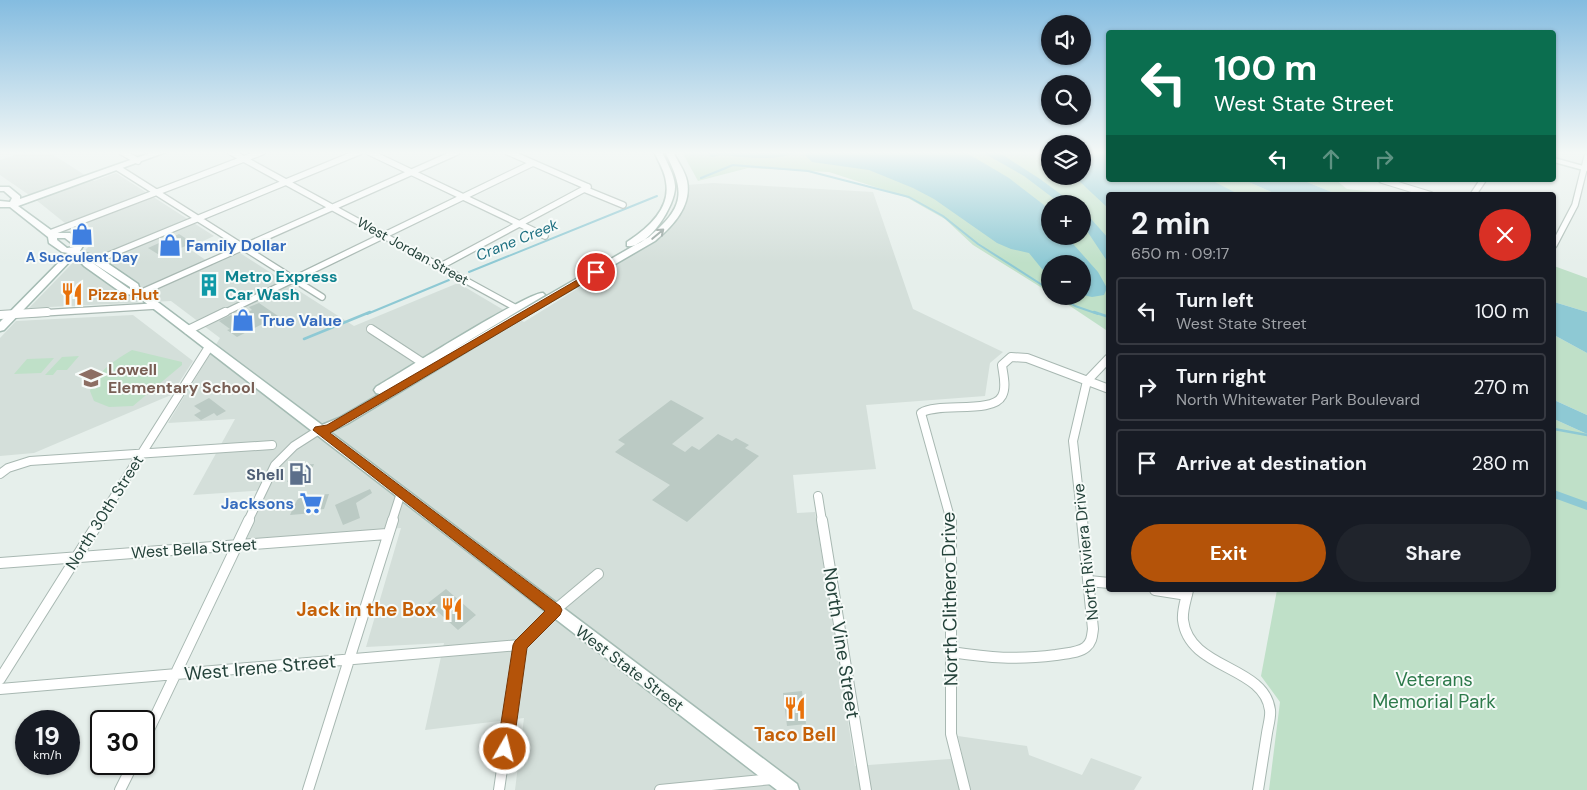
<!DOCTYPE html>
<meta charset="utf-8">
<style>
:root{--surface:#171b24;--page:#20242c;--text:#f1f3f6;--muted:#9ea1a6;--line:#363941;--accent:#b45309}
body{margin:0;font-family:"DM Sans",sans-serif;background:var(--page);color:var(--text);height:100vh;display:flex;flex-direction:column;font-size:19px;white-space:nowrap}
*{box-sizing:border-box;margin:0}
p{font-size:16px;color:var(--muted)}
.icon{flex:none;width:28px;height:28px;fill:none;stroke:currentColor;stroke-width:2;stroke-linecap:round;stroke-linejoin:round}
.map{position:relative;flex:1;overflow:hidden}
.drawer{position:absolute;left:1106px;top:192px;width:450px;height:400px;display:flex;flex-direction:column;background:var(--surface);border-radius:5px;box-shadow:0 1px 4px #0004}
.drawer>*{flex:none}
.banner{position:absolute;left:1106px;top:30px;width:450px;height:152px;border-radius:5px;box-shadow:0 1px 4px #0004;background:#0b6e4f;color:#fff;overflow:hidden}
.fabs{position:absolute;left:1041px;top:15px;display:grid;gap:10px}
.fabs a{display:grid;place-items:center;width:50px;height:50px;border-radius:50%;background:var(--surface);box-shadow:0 1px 4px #0004;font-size:25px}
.speed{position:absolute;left:15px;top:710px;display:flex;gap:10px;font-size:25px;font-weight:700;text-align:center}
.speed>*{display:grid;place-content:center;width:65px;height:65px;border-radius:50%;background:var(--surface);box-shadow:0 1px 4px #0004;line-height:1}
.speed small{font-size:12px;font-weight:400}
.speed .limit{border:2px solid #111;border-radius:8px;background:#fff;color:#111}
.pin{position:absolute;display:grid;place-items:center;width:42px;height:42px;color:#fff;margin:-21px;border:2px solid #fff;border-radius:50%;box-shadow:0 1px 5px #0007}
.me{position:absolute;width:55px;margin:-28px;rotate:8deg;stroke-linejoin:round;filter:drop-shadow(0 0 4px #0008)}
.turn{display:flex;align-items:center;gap:18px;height:105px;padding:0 25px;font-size:22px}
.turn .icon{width:65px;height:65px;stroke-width:2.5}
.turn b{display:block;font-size:35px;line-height:42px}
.lanes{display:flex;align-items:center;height:48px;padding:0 25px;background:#0003;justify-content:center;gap:25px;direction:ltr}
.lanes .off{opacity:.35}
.round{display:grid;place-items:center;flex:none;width:52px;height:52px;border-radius:26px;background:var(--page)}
.overview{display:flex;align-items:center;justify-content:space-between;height:85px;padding:0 25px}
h1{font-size:30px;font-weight:700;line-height:38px}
.cta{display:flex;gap:10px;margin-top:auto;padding:10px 25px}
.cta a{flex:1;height:58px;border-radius:30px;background:var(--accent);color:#fff;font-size:20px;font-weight:700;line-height:58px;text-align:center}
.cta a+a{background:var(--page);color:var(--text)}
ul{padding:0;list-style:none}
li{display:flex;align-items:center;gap:15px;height:68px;margin:0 10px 8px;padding:0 15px;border:2px solid var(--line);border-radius:5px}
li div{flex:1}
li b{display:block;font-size:19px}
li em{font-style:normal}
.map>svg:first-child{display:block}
</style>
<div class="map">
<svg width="1587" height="790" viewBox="0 0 1587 790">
<rect width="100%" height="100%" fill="#e6efeb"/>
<path fill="#d4dfda" d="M 24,152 L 49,152 L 94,181 L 116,173 L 214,236 L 188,248 L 213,265 L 240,253 L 354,326 L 458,283 L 524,322 L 657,239 L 680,215 L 686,198 L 687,185 L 713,183 L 873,192 L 913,309 L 1003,352 L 990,363 L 985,396 L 866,405 L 876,469 L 793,475 L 797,513 L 815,512 L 855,766 L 963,758 L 958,736 L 1027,746 L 1029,755 L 1082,775 L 1091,758 L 1142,777 L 1134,790 L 515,790 L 524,718 L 425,730 L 444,643 L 366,647 L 401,528 L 246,539 L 267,490 L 193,495 L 235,419 L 168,423 L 220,338 L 171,301 L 29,308 L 91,244 L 35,199 L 0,175 L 0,160 Z
M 133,315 L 193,361 L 171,395 L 34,453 L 0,456 L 0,338 L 16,321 Z"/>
<path fill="#bfe0c8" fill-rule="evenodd" d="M 682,152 L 1050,152 L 1050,176 L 1082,176 L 1083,152 L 1109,152 L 1109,180 L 1244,180 L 1278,195 L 1109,195 L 1109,332 L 1055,296 L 1082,296 L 1082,264 L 1050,264 L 1050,293 L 973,245 L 945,219 L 906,197 L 829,172 L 748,168 L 698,181 ZM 1050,204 L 1082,204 L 1082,236 L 1050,236 Z
M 1302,180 L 1336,180 L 1347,189 L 1375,192 L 1372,195 L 1339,195 Z
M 1554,266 L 1587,278 L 1587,312 L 1554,302 Z
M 1554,335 L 1587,353 L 1587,415 L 1554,400 Z
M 132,350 L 182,362 L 182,365 L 133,406 L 109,407 L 94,401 L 90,391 C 98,370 114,361 132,350 Z
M 79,356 L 67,370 L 57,370 L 53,375 L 45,375 L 62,357 Z
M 54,358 L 41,373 L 14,374 L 27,359 Z
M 1554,419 L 1587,434 L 1587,790 L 1269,790 L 1280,702 L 1261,676 L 1277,590 L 1554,590 Z"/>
<path fill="#8ec9d4" d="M 708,152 L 797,152 C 774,162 747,157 722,155 C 718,155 715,157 711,157 Z
M 805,152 L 965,152 L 1009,178 L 1044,205 L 1050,214 L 1050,236 L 1066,236 L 1098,272 L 1107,288 L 1104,295 L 1092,297 L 1083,295 L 1082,264 L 1050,264 L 1050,274 L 1042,269 L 1029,253 L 1011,249 L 997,243 L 934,199 L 913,188 L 869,170 L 812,162 L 806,156 Z
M 982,152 L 998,152 L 1040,179 L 1074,204 L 1061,204 L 1024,176 Z
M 1083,152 L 1109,152 L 1109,180 L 1211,180 L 1240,195 L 1109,195 L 1109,209 L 1078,180 L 1070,176 L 1082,176 Z
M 1244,180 L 1302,180 L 1339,195 L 1278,195 Z
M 1083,210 L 1109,239 L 1109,264 L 1083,225 Z
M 1554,302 L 1587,312 L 1587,353 L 1554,335 Z
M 1554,400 L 1587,415 L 1587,434 L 1554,419 Z"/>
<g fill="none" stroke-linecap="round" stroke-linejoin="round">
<path stroke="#8ec9d4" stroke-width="2" d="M 701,178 L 733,165 L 808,171 L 909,197 L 943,216 L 978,244 L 1050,290
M 469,272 L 657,196
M 1059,296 L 1075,306 L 1098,314
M 367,314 L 449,280"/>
<path stroke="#8ec9d4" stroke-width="2.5" d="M 1094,312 L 1109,317
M 304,339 L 370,312
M 1554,429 L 1587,435"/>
<path fill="#8ec9d4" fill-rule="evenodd" d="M 1554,490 L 1587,502 L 1587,510 L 1554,498 Z"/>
</g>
<path fill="#bbcac4" d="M 179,234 L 193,243 L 161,256 L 148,248 Z
M 259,303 L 278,316 L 237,337 L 227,330 L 230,329 L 219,321 L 231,315 L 235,318 L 252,310 L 249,307 Z
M 209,398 L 226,411 L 217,416 L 214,413 L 201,420 L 194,415 L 201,411 L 194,406 Z
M 671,400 L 704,418 L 672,444 L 685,452 L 692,446 L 699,450 L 718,434 L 732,441 L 736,438 L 749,445 L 745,448 L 759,456 L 687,522 L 652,500 L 670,485 L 615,452 L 625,444 L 618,440 Z
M 314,464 L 308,480 L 287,482 L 294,465 Z
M 370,489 L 372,493 L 356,503 L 360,518 L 343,525 L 335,505 Z
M 329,494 L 324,509 L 315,510 L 314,513 L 290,515 L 297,500 L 304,496 Z
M 446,589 L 476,615 L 458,630 L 428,603 Z
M 802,691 L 806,724 L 787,726 L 783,693 Z"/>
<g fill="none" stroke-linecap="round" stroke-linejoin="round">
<defs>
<path id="street-far2" d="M 122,152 L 138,161
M 231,152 L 516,308
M 369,152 L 545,236
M 508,152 L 588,187
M 118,168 L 322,297
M 1382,180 L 1431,195
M 584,189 L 623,205
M 1473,195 L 1483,180
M 50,233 L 262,152
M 1554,245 L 1575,205 L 1587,157
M 97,260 L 359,152
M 441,266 L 588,187
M 140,293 L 457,152
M 26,314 L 156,306
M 222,314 L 533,163"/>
<path id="street-far1" d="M 0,315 L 47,312
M 371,329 L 423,363
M 188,330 L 225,312
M 0,474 L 8,468 L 30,461 L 272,445
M 818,496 L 822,521
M 99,521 L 209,347
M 248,521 L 275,465 L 294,446 L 319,430
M 392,521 L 401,493
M 951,521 L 921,413 C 938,402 993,414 1002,396 C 1007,387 1003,374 1002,365 L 1011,357 L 1027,358 L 1109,389
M 1082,521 L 1073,441 L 1087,381 L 1109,358"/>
<path id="street" d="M 822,520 L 866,790
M 951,520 L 951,734 L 965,790
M 0,563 L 387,534
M 1089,581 L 1109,583
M 1155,590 L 1187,595
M 1188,590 C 1186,600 1182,610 1183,620 C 1189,670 1264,665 1270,710 C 1271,717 1268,726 1267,733 C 1264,752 1261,771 1258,790
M 951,652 C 991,658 1015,660 1056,655 C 1066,653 1079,653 1086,647 C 1092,642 1092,636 1093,629 L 1082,520
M 0,679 L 100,520
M 0,689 L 520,645
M 144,740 L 249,520
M 120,790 L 133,764
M 308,790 L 393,520
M 499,790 L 520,645 L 555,610 L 598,574
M 660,790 L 773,779"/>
<path id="secondary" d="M 153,152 L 166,152 L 18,206 L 55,233 L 70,233 L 84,244 L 80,251 L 100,258 L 138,284 L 140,290 L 143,291 L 322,425 L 339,418 L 380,394 L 376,393 L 374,390 L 376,387 C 397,375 531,290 543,293 L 545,295 L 448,353 L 649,237 C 684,207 686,193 665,152 L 673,152 C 678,162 685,171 687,181 C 692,206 673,226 655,241 L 517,321 L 347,424 L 330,432 L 797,784 L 799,790 L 777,790 L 137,296 L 122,293 L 84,266 L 75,256 L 4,330 L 0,331 L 0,322 L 68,253 L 62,252 L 49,243 L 48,237 L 10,207 L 0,207 L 0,201 L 10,202 L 12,198 L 4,191 L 0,191 L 0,187 L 9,187 L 20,196 L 20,199 ZM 57,238 L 65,238 L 74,245 L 74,247 L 67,248 L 57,240 ZM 90,261 L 130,287 L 130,289 L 128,288 Z
M 654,152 L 662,152 C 667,163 674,174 675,186 C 676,205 648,249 627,246 L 627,242 C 647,229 671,209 666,182 C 665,172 659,162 654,152 Z
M 1554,158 L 1587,167 L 1587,171 L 1554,162 Z"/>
</defs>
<use href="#street-far2" stroke="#a8b8b2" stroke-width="8"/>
<use href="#street-far1" stroke="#a8b8b2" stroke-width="10"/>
<use href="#street" stroke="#a8b8b2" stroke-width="12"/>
<use href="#secondary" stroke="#a4bbb3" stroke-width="3"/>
<use href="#street-far2" stroke="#fff" stroke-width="5.5"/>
<use href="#street-far1" stroke="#fff" stroke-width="8"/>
<use href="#street" stroke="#fff" stroke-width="10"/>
<use href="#secondary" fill="#fff" fill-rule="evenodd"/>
</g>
<defs><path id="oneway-shaft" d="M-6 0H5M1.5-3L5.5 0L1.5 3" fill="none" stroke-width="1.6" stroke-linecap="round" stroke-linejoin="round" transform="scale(1.25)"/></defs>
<use stroke="#92a09c" href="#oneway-shaft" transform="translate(658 234) rotate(-40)"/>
<linearGradient id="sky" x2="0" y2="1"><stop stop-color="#84bce0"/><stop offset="0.58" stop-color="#f4f8f6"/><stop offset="1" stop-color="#f4f8f6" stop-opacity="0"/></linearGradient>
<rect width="1587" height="263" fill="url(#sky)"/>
<path fill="#b45309" stroke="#753606" d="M 596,269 L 599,270 L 599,274 L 330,433 L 560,606 L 562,610 L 560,615 L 527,648 L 513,749 L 511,755 L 505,757 L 499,755 L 497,749 L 513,645 L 515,641 L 545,611 L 313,430 L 315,427 L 327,425 L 339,418 Z"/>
<defs>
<symbol id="shop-bare" viewBox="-9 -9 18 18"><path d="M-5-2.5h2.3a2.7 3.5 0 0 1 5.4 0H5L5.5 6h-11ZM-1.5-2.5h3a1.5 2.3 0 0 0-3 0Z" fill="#3f7fe0" stroke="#f7fbf9" stroke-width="2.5" paint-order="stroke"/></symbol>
<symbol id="building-bare" viewBox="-9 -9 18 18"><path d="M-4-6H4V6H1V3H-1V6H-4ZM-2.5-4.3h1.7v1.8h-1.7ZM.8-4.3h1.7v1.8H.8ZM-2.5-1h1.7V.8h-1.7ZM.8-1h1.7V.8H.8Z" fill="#0f9aa8" stroke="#f7fbf9" stroke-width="2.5" paint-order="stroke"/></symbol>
<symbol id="restaurant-bare" viewBox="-9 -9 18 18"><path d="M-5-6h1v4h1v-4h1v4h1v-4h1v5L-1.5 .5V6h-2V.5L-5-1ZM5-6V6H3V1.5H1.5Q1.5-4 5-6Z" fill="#e8710a" stroke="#f7fbf9" stroke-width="2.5" paint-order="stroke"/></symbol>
<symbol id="school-bare" viewBox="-9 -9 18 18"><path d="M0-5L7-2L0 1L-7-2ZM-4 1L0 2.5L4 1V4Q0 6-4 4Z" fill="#8d6e63" stroke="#f7fbf9" stroke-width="2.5" paint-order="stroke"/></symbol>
<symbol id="fuel-bare" viewBox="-9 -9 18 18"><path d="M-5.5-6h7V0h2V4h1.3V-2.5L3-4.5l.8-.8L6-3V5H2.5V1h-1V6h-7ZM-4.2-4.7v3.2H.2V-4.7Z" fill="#5c6f8a" stroke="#f7fbf9" stroke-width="2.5" paint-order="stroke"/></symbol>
<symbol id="supermarket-bare" viewBox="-9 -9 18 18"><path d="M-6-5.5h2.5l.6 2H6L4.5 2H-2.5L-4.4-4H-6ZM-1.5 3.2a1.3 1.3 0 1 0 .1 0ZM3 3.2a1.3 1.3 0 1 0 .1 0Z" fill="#3f7fe0" stroke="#f7fbf9" stroke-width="2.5" paint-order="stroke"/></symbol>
</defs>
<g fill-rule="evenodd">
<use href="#shop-bare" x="66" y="218" width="32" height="32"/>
<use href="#shop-bare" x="154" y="229" width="32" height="32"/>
<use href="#building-bare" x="193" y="269" width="32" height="32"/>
<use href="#restaurant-bare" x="56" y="278" width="32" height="32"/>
<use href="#shop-bare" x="227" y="304" width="32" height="32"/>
<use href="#school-bare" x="75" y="362" width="32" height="32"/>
<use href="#fuel-bare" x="284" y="458" width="32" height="32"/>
<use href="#supermarket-bare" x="295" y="487" width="32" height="32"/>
<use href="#restaurant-bare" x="436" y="593" width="32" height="32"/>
<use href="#restaurant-bare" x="779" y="692" width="32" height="32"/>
</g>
<g text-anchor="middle" stroke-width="4" stroke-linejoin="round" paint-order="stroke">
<g font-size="14" fill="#24423a" stroke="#f7fbf9">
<text transform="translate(413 251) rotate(29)" y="5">West Jordan Street</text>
</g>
<g font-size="14" font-weight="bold" fill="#366cbe" stroke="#f7fbf9">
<text x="82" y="262">A Succulent Day</text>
</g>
<g font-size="15" font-style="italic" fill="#1c6f80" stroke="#f7fbf9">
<text transform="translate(517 240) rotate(-22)" y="5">Crane Creek</text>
</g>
<g font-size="16" font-weight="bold" fill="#366cbe" stroke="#f7fbf9" text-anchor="start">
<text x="186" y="251">Family Dollar</text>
<text x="260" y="326">True Value</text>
<text x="294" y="509" text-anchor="end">Jacksons</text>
</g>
<g font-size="16" font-weight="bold" fill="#0d838f" stroke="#f7fbf9" text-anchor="start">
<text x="225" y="282">Metro Express<tspan x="225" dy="18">Car Wash</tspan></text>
</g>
<g font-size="16" font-weight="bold" fill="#c56008" stroke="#f7fbf9" text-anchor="start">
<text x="88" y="300">Pizza Hut</text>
</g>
<g font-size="16" font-weight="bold" fill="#785e54" stroke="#f7fbf9" text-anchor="start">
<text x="108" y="375">Lowell<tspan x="108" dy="18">Elementary School</tspan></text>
</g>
<g font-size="16" font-weight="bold" fill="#4e5e75" stroke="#f7fbf9" text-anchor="end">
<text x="284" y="480">Shell</text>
</g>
<g font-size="16" fill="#24423a" stroke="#f7fbf9">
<text transform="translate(104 512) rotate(-58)" y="6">North 30th Street</text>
<text transform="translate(194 548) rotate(-4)" y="6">West Bella Street</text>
<text transform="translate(1085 552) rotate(-96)" y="6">North Riviera Drive</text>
<text transform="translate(630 668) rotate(37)" y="6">West State Street</text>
</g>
<g font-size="19" fill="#24423a" stroke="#f7fbf9">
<text transform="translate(949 599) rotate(-91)" y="7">North Clithero Drive</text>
<text transform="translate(842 643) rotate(81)" y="7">North Vine Street</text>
<text transform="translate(260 667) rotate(-5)" y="7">West Irene Street</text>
</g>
<g font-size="19" font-weight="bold" fill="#c56008" stroke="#f7fbf9" text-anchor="end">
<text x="436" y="616">Jack in the Box</text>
<text x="795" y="741" text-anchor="middle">Taco Bell</text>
</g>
<g font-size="19" fill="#2d7a4b" stroke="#f7fbf9">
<text x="1434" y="686">Veterans<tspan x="1434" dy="22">Memorial Park</tspan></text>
</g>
</g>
</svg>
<div class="fabs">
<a><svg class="icon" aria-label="sound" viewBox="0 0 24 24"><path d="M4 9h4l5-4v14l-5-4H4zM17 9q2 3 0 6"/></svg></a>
<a><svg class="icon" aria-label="search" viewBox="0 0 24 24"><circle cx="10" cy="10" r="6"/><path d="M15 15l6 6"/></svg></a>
<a><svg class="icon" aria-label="layers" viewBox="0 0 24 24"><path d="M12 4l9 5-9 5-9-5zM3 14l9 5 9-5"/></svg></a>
<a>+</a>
<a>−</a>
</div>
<div class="speed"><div>19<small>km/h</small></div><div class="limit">30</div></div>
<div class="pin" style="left:596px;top:272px;background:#d93025"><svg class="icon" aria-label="arrive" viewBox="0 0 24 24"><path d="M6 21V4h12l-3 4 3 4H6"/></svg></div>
<svg class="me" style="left:505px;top:749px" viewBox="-20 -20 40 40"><circle r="17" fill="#b45309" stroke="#fff" stroke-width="3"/><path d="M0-11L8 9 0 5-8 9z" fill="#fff"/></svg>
<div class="banner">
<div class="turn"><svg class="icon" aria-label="left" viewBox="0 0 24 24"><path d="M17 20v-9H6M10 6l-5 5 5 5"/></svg><div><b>100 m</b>West State Street</div></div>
<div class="lanes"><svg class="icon" aria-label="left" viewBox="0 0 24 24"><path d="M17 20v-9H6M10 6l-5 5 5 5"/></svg><svg class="icon off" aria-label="ahead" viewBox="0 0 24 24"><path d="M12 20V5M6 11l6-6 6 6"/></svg><svg class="icon off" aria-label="right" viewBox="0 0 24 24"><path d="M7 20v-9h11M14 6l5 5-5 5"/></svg></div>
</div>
<section class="drawer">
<div class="overview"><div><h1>2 min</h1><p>650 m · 09:17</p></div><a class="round" style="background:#d93025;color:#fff"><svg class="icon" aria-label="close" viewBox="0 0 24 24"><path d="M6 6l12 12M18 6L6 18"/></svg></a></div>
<ul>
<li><svg class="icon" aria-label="left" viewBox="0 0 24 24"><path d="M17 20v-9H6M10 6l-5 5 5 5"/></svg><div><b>Turn left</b><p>West State Street</p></div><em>100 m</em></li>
<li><svg class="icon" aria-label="right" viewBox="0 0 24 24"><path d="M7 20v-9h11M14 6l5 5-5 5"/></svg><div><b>Turn right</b><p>North Whitewater Park Boulevard</p></div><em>270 m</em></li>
<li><svg class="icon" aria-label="arrive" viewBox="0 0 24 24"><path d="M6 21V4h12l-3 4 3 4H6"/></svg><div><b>Arrive at destination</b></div><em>280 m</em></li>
</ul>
<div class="cta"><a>Exit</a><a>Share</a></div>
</section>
</div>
